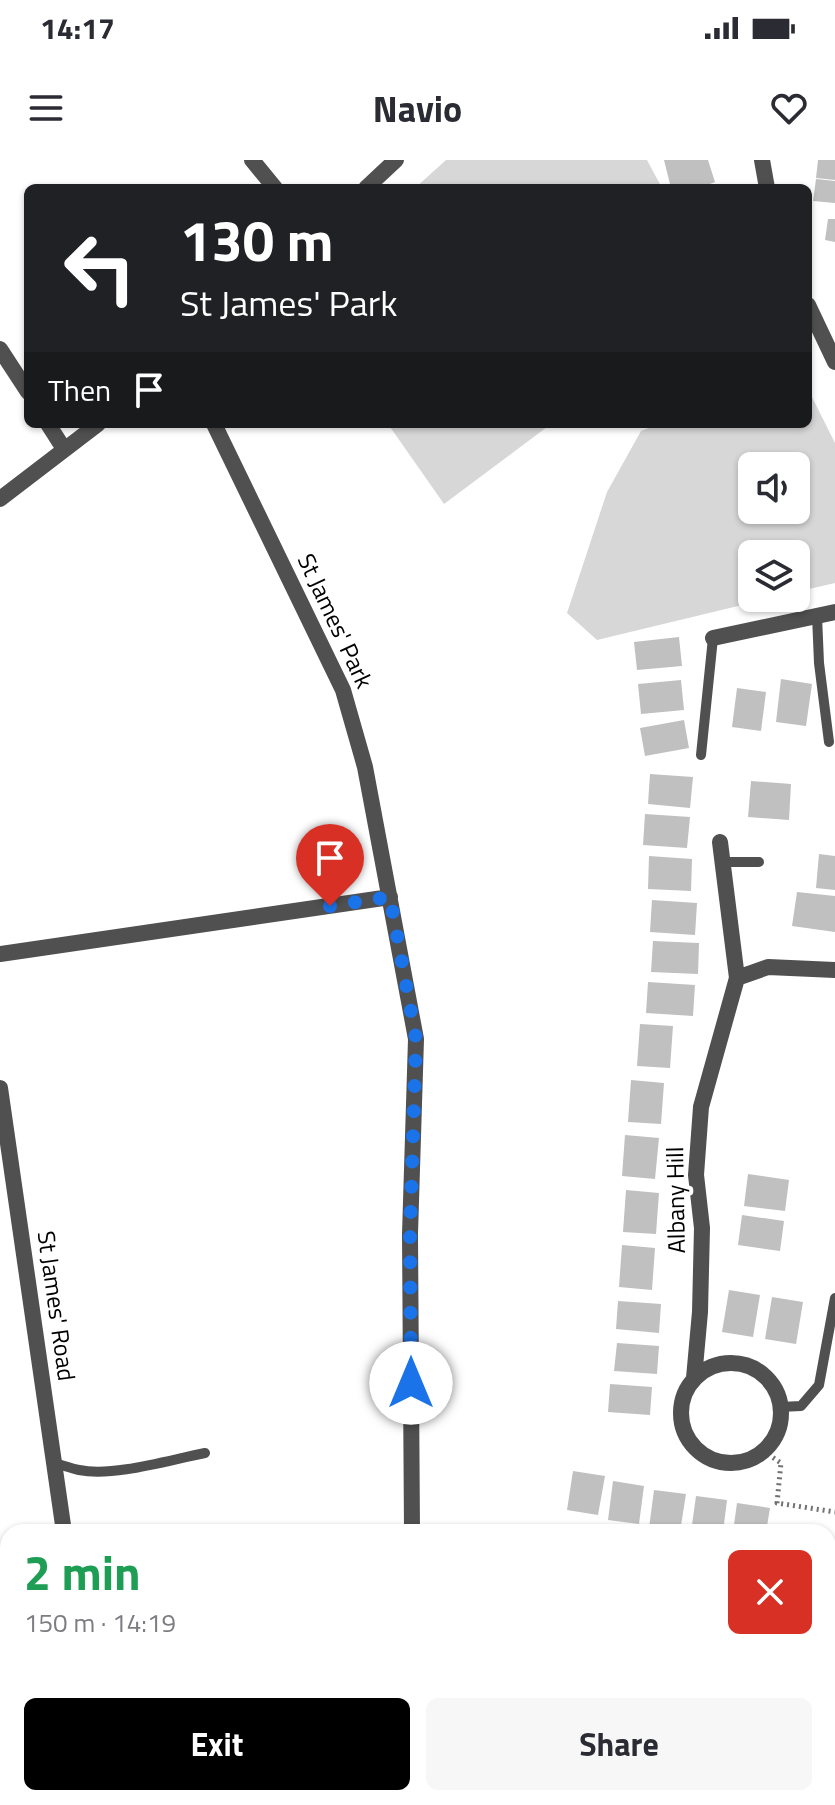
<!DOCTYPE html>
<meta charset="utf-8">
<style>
:root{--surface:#fff;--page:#f7f7f7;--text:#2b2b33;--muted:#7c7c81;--accent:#000}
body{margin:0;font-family:"Titillium Web",sans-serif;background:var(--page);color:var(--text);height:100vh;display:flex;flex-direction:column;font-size:30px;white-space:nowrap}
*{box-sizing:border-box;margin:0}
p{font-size:26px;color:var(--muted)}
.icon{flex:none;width:44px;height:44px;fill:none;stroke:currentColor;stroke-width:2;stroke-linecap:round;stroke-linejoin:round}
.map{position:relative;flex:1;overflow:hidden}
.drawer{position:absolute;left:0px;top:1364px;width:836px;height:282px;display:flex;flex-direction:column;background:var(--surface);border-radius:24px 24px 0 0;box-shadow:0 2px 6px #0004}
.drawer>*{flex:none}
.banner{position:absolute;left:24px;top:24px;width:788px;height:244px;border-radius:12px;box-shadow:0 2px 6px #0004;background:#202124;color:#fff;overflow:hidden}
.controls{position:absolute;left:738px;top:292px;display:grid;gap:16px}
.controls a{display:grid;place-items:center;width:72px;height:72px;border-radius:12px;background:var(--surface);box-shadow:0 2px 6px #0004;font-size:40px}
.pin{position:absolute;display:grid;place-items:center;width:68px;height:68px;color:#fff;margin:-82px -34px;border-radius:50% 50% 50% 0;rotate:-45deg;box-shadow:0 0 8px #0007}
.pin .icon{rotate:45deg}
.me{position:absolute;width:88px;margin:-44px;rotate:0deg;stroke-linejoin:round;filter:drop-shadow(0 0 6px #0008)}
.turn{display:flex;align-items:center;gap:28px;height:168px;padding:0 24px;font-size:36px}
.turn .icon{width:104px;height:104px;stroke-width:2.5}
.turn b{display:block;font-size:56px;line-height:68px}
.then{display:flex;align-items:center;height:76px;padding:0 24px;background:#0003;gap:16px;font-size:30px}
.round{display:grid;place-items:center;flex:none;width:84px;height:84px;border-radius:12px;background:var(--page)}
.overview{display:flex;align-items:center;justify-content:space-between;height:136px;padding:0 24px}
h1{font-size:48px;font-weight:700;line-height:60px;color:#1e9e55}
.action{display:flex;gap:16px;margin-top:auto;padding:16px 24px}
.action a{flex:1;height:92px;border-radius:12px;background:var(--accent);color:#fff;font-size:32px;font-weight:700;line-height:92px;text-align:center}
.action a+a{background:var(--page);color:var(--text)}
.status{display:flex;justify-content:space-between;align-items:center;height:56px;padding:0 40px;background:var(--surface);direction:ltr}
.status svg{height:22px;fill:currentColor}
header{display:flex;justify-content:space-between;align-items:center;height:104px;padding:0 24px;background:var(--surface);font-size:36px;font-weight:700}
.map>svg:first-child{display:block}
</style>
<div class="status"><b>14:17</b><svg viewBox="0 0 49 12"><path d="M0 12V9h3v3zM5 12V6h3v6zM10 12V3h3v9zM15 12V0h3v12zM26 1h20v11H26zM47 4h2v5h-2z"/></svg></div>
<header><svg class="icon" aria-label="menu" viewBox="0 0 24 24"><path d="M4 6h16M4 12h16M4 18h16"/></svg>Navio<svg class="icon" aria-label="heart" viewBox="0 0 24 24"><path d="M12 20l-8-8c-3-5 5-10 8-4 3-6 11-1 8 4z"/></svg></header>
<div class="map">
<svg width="835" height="1645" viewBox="0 0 835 1645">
<rect width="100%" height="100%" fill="#fff"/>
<path fill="#d7d7d7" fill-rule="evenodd" d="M 446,0 L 647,0 L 662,28 L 415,28 Z
M 808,229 L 835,283 L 835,423 L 796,432 L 796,394 L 752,394 L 752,438 L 771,438 L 597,480 L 567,453 L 607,332 L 641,271 L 659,264 L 808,264 ZM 796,306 L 796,350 L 752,350 L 752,306 Z
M 388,264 L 551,264 L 444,344 Z
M 278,1638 L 314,1638 L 314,1645 L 278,1645 Z"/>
<path fill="#c0c0c0" d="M 664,0 L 708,0 L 715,22 L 699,28 L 671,28 Z
M 818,0 L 835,0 L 835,20 L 816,18 Z
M 816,19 L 835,21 L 835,43 L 813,41 Z
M 828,59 L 835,59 L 835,82 L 825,80 Z
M 679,477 L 682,506 L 637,510 L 634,482 Z
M 781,519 L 812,524 L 806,566 L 776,562 Z
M 681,520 L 684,550 L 641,554 L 638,524 Z
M 737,528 L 766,532 L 761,571 L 732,567 Z
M 684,560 L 689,588 L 645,596 L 640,568 Z
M 650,614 L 693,617 L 690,648 L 648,644 Z
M 751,621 L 791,624 L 789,660 L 748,657 Z
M 645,654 L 690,657 L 687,688 L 643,685 Z
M 819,694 L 835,696 L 835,730 L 816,728 Z
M 649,696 L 692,699 L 691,731 L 648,729 Z
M 797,732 L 835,736 L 835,772 L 792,766 Z
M 652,740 L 697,743 L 695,775 L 650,772 Z
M 653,781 L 699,783 L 698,814 L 651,812 Z
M 648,822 L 695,825 L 693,856 L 646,853 Z
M 640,864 L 673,866 L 670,908 L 637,906 Z
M 631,920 L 664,923 L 661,964 L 628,962 Z
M 625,975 L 659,978 L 655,1019 L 622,1016 Z
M 748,1014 L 789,1020 L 785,1051 L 744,1046 Z
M 626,1030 L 659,1033 L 656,1074 L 623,1072 Z
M 742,1055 L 784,1061 L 780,1091 L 738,1085 Z
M 622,1085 L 655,1088 L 652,1130 L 619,1127 Z
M 729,1130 L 760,1135 L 753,1177 L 722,1172 Z
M 772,1137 L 803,1142 L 796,1184 L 765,1179 Z
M 618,1141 L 661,1144 L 659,1173 L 616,1169 Z
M 617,1183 L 659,1186 L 657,1214 L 614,1211 Z
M 610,1224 L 652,1227 L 650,1255 L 608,1252 Z
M 573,1311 L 605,1316 L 598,1355 L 567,1350 Z
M 613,1321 L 644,1326 L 639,1364 L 608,1360 Z
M 654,1330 L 686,1334 L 680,1372 L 649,1368 Z
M 696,1336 L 727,1340 L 723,1372 L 691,1372 Z
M 737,1343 L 770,1348 L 766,1372 L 733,1372 Z
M 415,1638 L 465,1638 L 466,1645 L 386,1645 L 385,1641 Z
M 538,1638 L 620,1638 L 620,1645 L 539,1645 Z
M 740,1638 L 792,1638 L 779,1645 L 744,1645 Z"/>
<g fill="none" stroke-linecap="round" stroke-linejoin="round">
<path stroke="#727272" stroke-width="5" stroke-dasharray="2 4" stroke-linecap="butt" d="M 763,1291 L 781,1303 L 777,1343 L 835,1352"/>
<path stroke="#505050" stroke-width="10" d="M 817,456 L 819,503 L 829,582
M 701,595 L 713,478
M 723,702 L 759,702
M 780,1247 L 801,1246 L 819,1225 L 835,1138
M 54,1303 C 62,1305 70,1308 79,1310 C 114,1317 169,1300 205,1293
M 0,1510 L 8,1509"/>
<path stroke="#505050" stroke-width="16" d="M 252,0 L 275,28
M 762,0 L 767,28
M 366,28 L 396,0
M 808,145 L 835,202
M 0,189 L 28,232
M 48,264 L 64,289
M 214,264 L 343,530 L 365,607 L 416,879 L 410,1074 L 412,1372
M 0,339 L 98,264
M 713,478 L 835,452
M 720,682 L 737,818
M 0,794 L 390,737
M 0,928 L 64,1372
M681 1253a50 50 0 1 1 100 0a50 50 0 1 1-100 0Z
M 694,1218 L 700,1152 L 702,1068 L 696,1015 L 701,947 L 737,818 L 768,807 L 835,810
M 828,1558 L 835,1551
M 828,1578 L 835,1591
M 88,1638 L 88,1645
M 506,1638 L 506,1645"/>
</g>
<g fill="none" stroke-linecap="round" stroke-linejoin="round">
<path stroke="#1a73e8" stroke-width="14" stroke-dasharray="0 25.2" d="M 330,746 L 390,737 L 416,879 L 410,1074 L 411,1223"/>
</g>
<g text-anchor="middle" stroke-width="8" stroke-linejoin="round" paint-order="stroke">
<g font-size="24" fill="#000" stroke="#fff">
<text transform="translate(335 461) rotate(65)" y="8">St James' Park</text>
<text transform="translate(676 1040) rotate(-91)" y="8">Albany Hill</text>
<text transform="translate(56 1146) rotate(82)" y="8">St James' Road</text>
</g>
</g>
</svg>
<div class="controls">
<a><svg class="icon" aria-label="sound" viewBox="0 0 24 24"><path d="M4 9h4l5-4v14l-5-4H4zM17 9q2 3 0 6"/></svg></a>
<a><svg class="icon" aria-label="layers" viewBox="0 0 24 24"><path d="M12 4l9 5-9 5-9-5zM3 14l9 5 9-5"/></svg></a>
</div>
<div class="pin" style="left:330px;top:746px;background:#d93025"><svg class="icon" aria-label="arrive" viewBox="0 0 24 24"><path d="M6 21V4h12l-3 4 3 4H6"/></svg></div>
<svg class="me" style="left:411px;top:1223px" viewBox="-20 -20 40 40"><circle r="19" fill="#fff"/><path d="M0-13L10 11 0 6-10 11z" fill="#1a73e8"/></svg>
<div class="banner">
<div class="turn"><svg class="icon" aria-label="left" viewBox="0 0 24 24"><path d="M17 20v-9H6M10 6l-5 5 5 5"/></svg><div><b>130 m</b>St James' Park</div></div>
<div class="then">Then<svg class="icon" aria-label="arrive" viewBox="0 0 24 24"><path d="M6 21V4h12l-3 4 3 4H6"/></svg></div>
</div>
<section class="drawer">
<div class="overview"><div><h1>2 min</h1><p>150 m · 14:19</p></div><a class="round" style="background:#d93025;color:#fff"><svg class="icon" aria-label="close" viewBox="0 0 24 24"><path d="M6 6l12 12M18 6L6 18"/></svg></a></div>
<div class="action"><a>Exit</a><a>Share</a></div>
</section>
</div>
